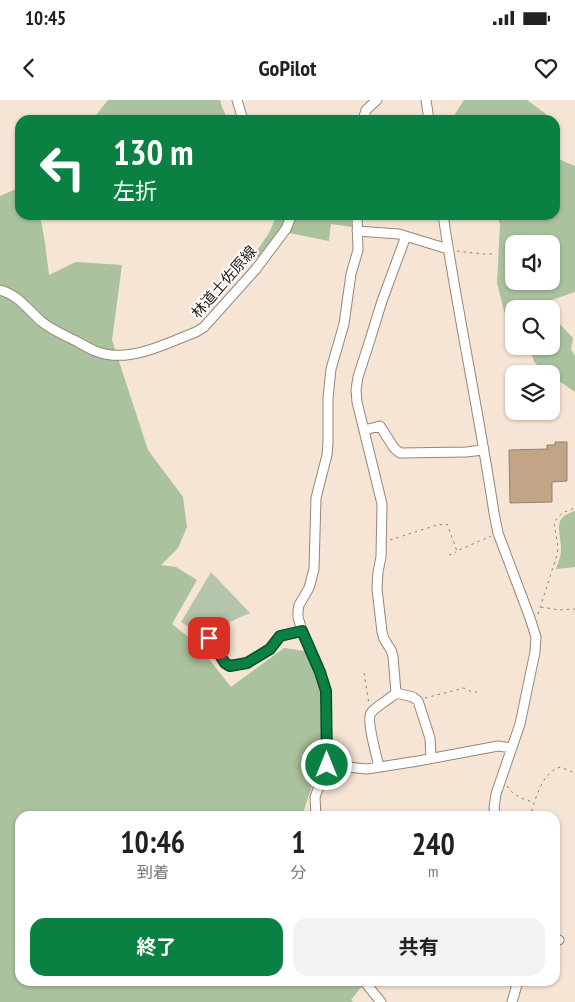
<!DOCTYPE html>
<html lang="ja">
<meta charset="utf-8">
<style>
:root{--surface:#fff;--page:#f2f2f2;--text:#202124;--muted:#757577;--accent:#0b8043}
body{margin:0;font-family:"PT Sans Narrow","Noto Sans JP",sans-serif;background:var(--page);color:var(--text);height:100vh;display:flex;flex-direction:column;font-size:19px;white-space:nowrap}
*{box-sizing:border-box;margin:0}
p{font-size:16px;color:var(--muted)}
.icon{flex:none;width:28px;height:28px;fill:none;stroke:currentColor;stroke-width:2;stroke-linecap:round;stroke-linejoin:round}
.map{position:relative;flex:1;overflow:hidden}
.sheet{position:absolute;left:15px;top:711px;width:545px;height:175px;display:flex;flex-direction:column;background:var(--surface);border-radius:15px;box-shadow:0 1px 4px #0004}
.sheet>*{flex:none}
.guide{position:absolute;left:15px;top:15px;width:545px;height:105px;border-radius:15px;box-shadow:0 1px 4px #0004;background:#0b8043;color:#fff;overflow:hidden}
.tools{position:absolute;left:505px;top:135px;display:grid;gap:10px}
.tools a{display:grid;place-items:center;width:55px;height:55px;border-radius:10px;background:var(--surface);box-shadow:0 1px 4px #0004;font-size:25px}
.pin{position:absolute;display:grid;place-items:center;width:42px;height:42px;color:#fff;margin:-21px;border-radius:10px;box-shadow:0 2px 8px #0006}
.me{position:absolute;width:55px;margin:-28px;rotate:0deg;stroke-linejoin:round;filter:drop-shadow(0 0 4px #0008)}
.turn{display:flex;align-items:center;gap:18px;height:105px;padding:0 15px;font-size:22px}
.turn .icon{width:65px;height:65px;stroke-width:2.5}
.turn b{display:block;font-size:35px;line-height:42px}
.eta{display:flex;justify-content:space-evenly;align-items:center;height:85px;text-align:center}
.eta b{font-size:30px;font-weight:700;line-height:35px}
.cta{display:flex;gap:10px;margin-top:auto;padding:10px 15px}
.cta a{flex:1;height:58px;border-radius:15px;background:var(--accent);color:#fff;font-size:20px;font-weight:700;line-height:58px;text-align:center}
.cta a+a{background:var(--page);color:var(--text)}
.status{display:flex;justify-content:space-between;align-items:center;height:35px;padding:0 25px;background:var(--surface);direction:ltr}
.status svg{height:14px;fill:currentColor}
header{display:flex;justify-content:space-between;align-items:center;height:65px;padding:0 15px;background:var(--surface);font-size:22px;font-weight:700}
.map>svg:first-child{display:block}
</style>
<div class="status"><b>10:45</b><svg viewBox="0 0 49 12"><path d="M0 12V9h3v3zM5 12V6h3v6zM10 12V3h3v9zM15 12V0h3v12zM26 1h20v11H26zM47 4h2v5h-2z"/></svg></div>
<header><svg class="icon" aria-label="back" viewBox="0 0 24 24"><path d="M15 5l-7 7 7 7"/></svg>GoPilot<svg class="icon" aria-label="heart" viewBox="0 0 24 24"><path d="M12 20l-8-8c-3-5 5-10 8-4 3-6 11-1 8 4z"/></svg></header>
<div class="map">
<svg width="575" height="902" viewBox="0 0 575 902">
<rect width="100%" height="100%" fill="#f6e5d5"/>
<path fill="#b5c4ac" d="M 211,472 L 250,513 L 216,528 L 208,540 L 181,522 Z"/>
<path fill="#abc29e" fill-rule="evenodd" d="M 108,0 L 220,0 L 222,7 L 228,20 L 92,20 Z
M 464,0 L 527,0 L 546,14 L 547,20 L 457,20 L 455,14 Z
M 555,54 L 556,58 L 575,66 L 575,192 L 546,202 L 550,209 L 514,209 L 514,236 L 510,235 L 497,183 L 500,124 L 497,115 L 555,115 ZM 514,144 L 551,144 L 551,181 L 514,181 Z
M 20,87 L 20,115 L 40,115 L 45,143 L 49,175 L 76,162 L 122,165 L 112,240 L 148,350 L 183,397 L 187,427 L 178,448 L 161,465 L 176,467 L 197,480 L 172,524 L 197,544 L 231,587 L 284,548 L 306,551 L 320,583 L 322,655 L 302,716 L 20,716 L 20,881 L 361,881 L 362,886 L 351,900 L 353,902 L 0,902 L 0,96 Z
M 277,115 L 351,115 L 352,127 L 331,124 L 329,141 L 289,133 L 285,125 L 260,156 L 252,158 L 269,133 Z
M 551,212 L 558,222 L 573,238 L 571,249 L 575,256 L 575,292 L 552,276 L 551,274 L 548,274 L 534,262 L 529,246 L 551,246 Z
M 575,411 L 575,467 L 556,469 C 558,463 561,456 561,450 C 561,431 551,418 575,411 Z"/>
<path fill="#c2a486" stroke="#928274" d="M 555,342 L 567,342 L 567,381 L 552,382 L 552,402 L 510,403 L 509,350 L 547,349 L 547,345 L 555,345 Z"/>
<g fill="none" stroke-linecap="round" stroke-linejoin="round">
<defs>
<path id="minor" d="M 237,0 L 243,20
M 426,0 L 429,20
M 363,20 L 366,10 L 377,0
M 443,115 C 458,215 479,313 494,413 L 498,433 L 530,518 L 536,537 L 535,552 L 520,624 L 496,694 L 494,708 L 496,716
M 357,131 L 399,134 L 448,149
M 0,190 C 19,195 28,210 42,222 C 52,230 64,235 76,241 C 87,247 98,254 111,255 C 139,258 170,242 196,232 L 204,227 L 256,169 L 286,129 L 290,119 L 290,115
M 364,330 L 380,326 L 394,348 L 400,353 L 466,352 L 483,350
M 209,538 L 225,563 L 230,566 L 247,563 L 270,549 L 280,536 L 302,531
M 396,593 L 393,556 L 391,550 L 384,539 L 382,532 L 377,489 L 378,472 L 381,457 L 382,404 L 357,302 L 356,290 L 358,277 L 369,243 L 382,201 L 406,136
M 396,593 L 413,597 L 418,601 L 430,638 L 431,658
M 327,665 L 367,669 L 418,661 L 498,646 L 512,648
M 379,667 C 377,657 366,620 371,613 C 375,607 390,599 396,593
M 316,716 L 315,697 L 327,665 L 326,591 L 320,572 L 302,531 L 298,517 L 298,511 L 299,505 L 309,488 L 314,469 L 316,398 L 327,355 L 328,343 L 328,298 L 331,269 L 344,224 L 351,174 L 358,150 L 357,115
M 555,839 L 559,840
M 364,881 L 381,902
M 512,902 L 518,881"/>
</defs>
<use href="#minor" stroke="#968778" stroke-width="11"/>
<path stroke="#8c8075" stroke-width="1" stroke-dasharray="2.5 4" stroke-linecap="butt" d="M 457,151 L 482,154 L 496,154
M 390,440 L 437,425 L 447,424 L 457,451 L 491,436
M 449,455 L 456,452
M 541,507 L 559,510 L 575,509
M 538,514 L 557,455 L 558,447 L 554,422 L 562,413 L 575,408
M 364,573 L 369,604
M 425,598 L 464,588 L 472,592 L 478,592
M 507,686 C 514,696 522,699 533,702
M 528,716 L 531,713 C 536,697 542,673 560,667 L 575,673"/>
<use href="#minor" stroke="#fff" stroke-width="9"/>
</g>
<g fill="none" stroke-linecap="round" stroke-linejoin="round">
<defs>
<path id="route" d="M 209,538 L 225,563 L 230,566 L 247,563 L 270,549 L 280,536 L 302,531 L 320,572 L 326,591 L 327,665"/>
</defs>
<use href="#route" stroke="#07532c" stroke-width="12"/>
<use href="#route" stroke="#0b8043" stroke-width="9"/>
</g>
<g text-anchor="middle" stroke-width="4" stroke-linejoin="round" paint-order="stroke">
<g font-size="15" fill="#201a14" stroke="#fff">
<text transform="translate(224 182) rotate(-49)" y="5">林道土佐原線</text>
</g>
</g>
</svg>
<div class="tools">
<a><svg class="icon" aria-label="sound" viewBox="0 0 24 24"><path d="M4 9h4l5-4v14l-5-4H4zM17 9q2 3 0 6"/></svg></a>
<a><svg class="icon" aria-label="search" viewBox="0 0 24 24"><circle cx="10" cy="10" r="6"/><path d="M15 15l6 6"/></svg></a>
<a><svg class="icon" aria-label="layers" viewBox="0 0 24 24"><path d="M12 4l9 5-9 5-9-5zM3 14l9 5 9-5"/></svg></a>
</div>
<div class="pin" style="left:209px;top:538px;background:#d93025"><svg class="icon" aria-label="arrive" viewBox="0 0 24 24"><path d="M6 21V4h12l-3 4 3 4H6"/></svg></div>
<svg class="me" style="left:327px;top:665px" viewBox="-20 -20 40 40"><circle r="17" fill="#0b8043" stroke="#fff" stroke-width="3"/><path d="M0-11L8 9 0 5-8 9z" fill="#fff"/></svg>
<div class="guide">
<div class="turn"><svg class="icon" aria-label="left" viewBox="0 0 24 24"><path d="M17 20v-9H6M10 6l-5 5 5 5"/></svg><div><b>130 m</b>左折</div></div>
</div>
<section class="sheet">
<div class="eta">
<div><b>10:46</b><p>到着</p></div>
<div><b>1</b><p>分</p></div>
<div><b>240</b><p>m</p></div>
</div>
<div class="cta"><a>終了</a><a>共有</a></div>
</section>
</div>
